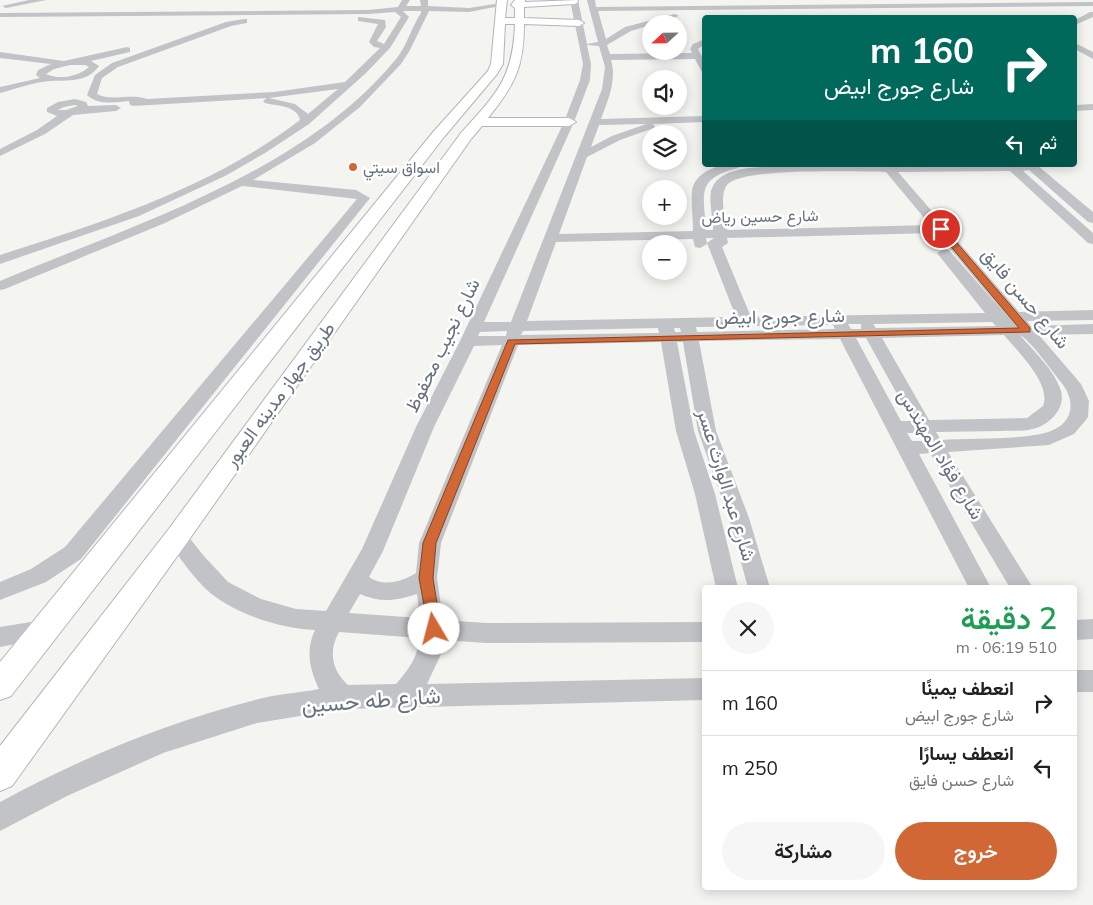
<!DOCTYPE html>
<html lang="ar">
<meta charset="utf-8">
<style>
:root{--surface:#fff;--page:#f6f6f6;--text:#202124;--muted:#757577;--line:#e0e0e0;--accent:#d16735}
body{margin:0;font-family:Mulish,Vazirmatn,sans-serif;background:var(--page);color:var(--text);direction:rtl;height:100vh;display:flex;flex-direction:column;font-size:19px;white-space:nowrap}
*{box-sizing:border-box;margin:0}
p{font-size:16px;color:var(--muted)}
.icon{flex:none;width:28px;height:28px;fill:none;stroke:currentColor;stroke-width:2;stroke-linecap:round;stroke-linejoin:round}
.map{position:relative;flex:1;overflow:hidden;direction:ltr}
.details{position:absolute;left:702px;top:585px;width:375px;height:305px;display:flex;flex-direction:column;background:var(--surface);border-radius:5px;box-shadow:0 2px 12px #0003;direction:rtl}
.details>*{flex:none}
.top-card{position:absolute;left:702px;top:15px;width:375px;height:152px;border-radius:5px;box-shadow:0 2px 12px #0003;direction:rtl;background:#00695c;color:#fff;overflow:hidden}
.needle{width:32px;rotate:248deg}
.fabs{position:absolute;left:642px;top:15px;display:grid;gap:10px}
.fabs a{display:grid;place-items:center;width:45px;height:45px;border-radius:50%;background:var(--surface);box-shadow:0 2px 12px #0003;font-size:25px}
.pin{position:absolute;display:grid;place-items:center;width:42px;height:42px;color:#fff;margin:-21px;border:2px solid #fff;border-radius:50%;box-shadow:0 1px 5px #0007}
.me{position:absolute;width:55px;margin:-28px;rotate:352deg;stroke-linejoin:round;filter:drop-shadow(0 0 4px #0008)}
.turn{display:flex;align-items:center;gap:18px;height:105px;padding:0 20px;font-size:22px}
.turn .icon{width:65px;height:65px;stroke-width:2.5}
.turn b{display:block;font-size:35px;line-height:42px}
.then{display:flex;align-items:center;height:48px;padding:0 20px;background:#0003;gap:10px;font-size:19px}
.round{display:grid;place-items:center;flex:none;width:52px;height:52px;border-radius:26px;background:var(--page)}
.overview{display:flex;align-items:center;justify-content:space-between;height:85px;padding:0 20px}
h1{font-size:30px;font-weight:600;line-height:38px;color:#1e9e55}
.cta{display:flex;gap:10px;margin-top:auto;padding:10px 20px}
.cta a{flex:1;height:58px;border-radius:30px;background:var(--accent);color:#fff;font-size:20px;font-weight:600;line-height:58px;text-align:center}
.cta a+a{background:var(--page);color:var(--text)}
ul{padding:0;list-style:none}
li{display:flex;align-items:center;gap:15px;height:65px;padding:0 20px;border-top:1px solid var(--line)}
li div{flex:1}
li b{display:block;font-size:19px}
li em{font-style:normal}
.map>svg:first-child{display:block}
</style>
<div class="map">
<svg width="1093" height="905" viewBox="0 0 1093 905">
<rect width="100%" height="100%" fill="#f4f5f1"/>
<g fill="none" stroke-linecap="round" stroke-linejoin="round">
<defs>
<path id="major" d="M 497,0 L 507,0 L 505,18 L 515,18 L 515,8 L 511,5 L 515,0 L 525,0 L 525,2 L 578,0 L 577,3 L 574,4 L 524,7 L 524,18 L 579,20 L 584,23 L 579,26 L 524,24 C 524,67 515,85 488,118 L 569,118 L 576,122 L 569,126 L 482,126 L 471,139 L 186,544 L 12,786 L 0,791 L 0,746 L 168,530 L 461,133 C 496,94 513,79 515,24 L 505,24 L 503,64 L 497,74 L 444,137 L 11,696 L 0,700 L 0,662 L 434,131 L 488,71 L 491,64 Z"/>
</defs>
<use href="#major" stroke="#b2b5b9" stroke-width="2"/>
<path fill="#c1c3c7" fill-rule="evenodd" d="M 29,0 L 46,0 L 6,8 L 2,6 Z
M 402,0 L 410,0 L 406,6 L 421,6 L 420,0 L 428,0 L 428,6 L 469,8 L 501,3 L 505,5 L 469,12 L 429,11 L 410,50 L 401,64 L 360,107 L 315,143 L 253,180 L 356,190 L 370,198 L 81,559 L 46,582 L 0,600 L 0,582 L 31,569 L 65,547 L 357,199 L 242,186 L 165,223 L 5,289 L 0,290 L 0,281 C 132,225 302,174 396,59 C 407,46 411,28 421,13 L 421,11 L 403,11 L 409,17 L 390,48 L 366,73 L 309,124 L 265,153 L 225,176 L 139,216 L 0,264 L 0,255 C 103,222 213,187 300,120 C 297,105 276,106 265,103 L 263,101 L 267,98 L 133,106 L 130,105 L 129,101 C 115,102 99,106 87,95 L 95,75 L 112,63 L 226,22 L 244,19 L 247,19 L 247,23 L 231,26 L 118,67 L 102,78 L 97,94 C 111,102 131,93 147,99 L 274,92 L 345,82 L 380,48 L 374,47 L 369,42 L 378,24 L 358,21 L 358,17 L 385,20 L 386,27 L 377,41 L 384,44 L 401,17 L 395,12 L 368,14 L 0,17 L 0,13 L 368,10 L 398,7 ZM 338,89 L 308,114 L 295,104 L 269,98 Z
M 570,0 L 578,0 L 587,44 L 598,42 L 587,0 L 595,0 L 596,7 L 1093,2 L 1093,6 L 598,11 L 606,39 L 625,27 L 675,14 L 679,16 L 631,31 L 607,45 L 610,54 L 692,53 L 690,49 L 693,44 L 705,39 L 705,44 L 698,49 L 705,62 L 705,73 L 702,72 L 695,59 L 611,60 C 617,80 608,100 601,119 L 705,116 L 705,122 L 653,124 L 655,126 L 654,128 L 620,140 L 587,157 L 559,234 L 693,231 C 693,218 691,204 692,191 C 694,171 724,161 740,166 L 738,168 C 695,179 704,194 706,230 L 713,230 C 713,219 709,202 711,191 C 717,170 745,168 762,167 L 1037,165 L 1093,212 L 1093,223 L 1088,222 L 1029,170 L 1023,171 L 1093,233 L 1093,244 L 1088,243 L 1010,171 L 898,172 L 1019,312 L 1093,310 L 1093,320 L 1027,321 L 1031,326 L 1093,324 L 1093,334 L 1039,335 L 1081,384 L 1089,401 L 1088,417 L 1085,421 L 1074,434 L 1049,445 L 948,452 L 1033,588 L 1010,588 L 930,453 L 919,454 L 991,588 L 969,588 L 840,339 L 699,341 L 716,431 L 749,518 L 770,588 L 748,588 L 729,518 L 698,431 L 683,342 L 677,342 L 694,431 L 715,494 L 738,588 L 716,588 L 695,494 L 676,431 L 661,342 L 518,345 L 441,543 L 437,578 L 443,620 L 486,623 L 705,622 L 705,642 L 486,643 L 443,640 L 442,652 L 427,684 L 705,678 L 705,700 L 343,709 L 257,723 L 163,753 L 67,796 L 0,831 L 0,802 C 81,758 166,723 255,700 C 276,694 298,693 319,689 C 310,670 305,651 315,630 C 281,628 241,616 213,595 C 198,584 175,553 167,537 L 170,531 L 177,529 L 184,531 L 203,555 L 228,582 L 261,599 L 296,609 L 326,611 L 362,549 L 416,427 L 460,341 L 564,122 L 580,80 L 583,64 ZM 587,45 L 599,46 L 605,67 L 602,89 L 511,322 L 484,322 L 574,122 L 590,80 L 591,64 ZM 646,124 L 612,136 L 591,147 L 599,125 ZM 886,172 L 930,225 L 727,230 C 725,218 719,195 727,185 C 741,167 858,172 886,172 ZM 937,233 L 1003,312 L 949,250 L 944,249 L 937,253 L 985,313 L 751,317 L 722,247 L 728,243 L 727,238 ZM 706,238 L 714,238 L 707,243 L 736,317 L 527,321 L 556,242 L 693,239 L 695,247 L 700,248 L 707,244 ZM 992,322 L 996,326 L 876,328 L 873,324 ZM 848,324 L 861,324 L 861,329 L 851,329 ZM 833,325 L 835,329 L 697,332 L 696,327 ZM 658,328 L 659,333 L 521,335 L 523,331 ZM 674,328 L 680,328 L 681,332 L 675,332 ZM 507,331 L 506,336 L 478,336 L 480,332 ZM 1004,335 C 1017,351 1052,384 1043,406 L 1027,418 L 929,420 L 882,338 ZM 1020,335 C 1030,340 1052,371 1060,381 C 1078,402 1073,426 1045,433 C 1016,440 971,438 941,440 L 936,432 C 958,432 980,431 1001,431 C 1011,430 1023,432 1032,429 C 1049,426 1066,408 1061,391 C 1054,369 1034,352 1020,335 ZM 856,338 L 866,338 L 912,421 L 901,421 ZM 502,345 L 419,543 L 416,573 C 402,582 383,587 369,577 L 383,551 L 434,427 L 474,346 ZM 907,433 L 918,433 L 923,441 L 912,441 ZM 360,594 C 380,603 396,601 417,594 L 420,618 L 349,613 ZM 339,632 L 420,638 C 417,658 409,669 396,684 L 348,685 C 332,671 328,651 339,632 Z
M 1090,12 L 1093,12 L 1093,17 L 1075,25 L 1075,20 Z
M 1075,43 L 1093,52 L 1093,59 L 1075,49 Z
M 127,47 L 130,48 L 130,52 L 91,61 L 99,66 C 87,83 68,80 50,81 C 33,82 16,89 0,93 L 0,87 L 40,78 L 36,75 L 38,70 L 51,64 L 0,58 L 0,52 L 64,61 ZM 70,65 L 85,65 L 89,67 C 78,77 59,80 46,74 L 54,69 Z
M 75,99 L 86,102 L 88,106 L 116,105 L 121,108 L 116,111 L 73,115 L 45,134 L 0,156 L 0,149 L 37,130 L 57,116 L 47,112 L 47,108 L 58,102 ZM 75,105 L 78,106 L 66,110 L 58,110 L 64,107 Z
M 1093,104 L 1093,110 L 1075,111 L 1075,105 Z
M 1093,619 L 1093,639 L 1075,640 L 1075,620 Z
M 43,620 L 51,623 L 55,630 L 51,637 L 0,647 L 0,627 Z
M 1075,670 L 1093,670 L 1093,692 L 1075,692 Z"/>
<use href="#major" fill="#fff" fill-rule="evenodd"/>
</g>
<path fill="#d16735" stroke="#884322" d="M 938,228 L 944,228 L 1030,328 L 1030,332 L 515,344 L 436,543 L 433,578 L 441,629 L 438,633 L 434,635 L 429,633 L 419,578 L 423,543 L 508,340 L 1019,328 L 938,231 Z"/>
<circle fill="#d16735" stroke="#fff" stroke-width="2" cx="353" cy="167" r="5"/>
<g text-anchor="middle" stroke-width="5" stroke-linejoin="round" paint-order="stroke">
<g font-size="16" fill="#677280" stroke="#fff" text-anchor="start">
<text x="363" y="173">اسواق سيتي</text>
</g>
<g font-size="16" fill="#677280" stroke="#fff">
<text transform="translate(760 216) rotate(-1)" y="6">شارع حسين رياض</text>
</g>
<g font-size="19" fill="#677280" stroke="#fff">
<text transform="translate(1026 298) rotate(50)" y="7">شارع حسن فايق</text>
<text transform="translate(780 316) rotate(-1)" y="7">شارع جورج ابيض</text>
<text transform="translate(442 345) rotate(-64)" y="7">شارع نجيب محفوظ</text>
<text transform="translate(279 394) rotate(-54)" y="7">طريق جهاز مدينه العبور</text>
<text transform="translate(941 454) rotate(59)" y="7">شارع فؤاد المهندس</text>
<text transform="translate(727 485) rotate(73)" y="7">شارع عبد الوارث عسر</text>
</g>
<g font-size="22" fill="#677280" stroke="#fff">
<text transform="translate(371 700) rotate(-4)" y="8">شارع طه حسين</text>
</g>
</g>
</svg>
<div class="fabs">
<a><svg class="needle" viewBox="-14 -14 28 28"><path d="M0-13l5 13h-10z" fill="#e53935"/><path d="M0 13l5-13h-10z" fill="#757577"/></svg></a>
<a><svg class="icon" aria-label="sound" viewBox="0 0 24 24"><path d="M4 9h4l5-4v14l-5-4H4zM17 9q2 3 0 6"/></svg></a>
<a><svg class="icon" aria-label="layers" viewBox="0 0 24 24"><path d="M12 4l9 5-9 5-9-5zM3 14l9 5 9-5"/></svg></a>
<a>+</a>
<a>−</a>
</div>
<div class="pin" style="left:941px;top:229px;background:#d93025"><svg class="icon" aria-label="arrive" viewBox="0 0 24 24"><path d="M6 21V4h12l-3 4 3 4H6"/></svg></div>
<svg class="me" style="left:434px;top:629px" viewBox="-20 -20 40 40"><circle r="19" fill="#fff"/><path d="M0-13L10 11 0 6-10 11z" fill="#d16735"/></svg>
<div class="top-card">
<div class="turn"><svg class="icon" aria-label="right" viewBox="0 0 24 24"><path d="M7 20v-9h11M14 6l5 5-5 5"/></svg><div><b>160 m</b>شارع جورج ابيض</div></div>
<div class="then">ثم<svg class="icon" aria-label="left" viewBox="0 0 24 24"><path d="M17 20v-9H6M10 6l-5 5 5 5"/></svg></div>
</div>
<section class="details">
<div class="overview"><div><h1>2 دقيقة</h1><p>510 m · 06:19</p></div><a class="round"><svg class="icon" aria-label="close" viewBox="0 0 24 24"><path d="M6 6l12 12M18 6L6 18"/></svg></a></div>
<ul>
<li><svg class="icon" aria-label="right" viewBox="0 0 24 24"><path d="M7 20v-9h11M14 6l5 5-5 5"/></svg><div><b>انعطف يمينًا</b><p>شارع جورج ابيض</p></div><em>160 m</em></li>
<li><svg class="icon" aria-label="left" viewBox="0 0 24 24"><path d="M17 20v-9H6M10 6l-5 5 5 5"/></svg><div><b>انعطف يسارًا</b><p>شارع حسن فايق</p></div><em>250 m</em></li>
</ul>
<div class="cta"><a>خروج</a><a>مشاركة</a></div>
</section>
</div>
